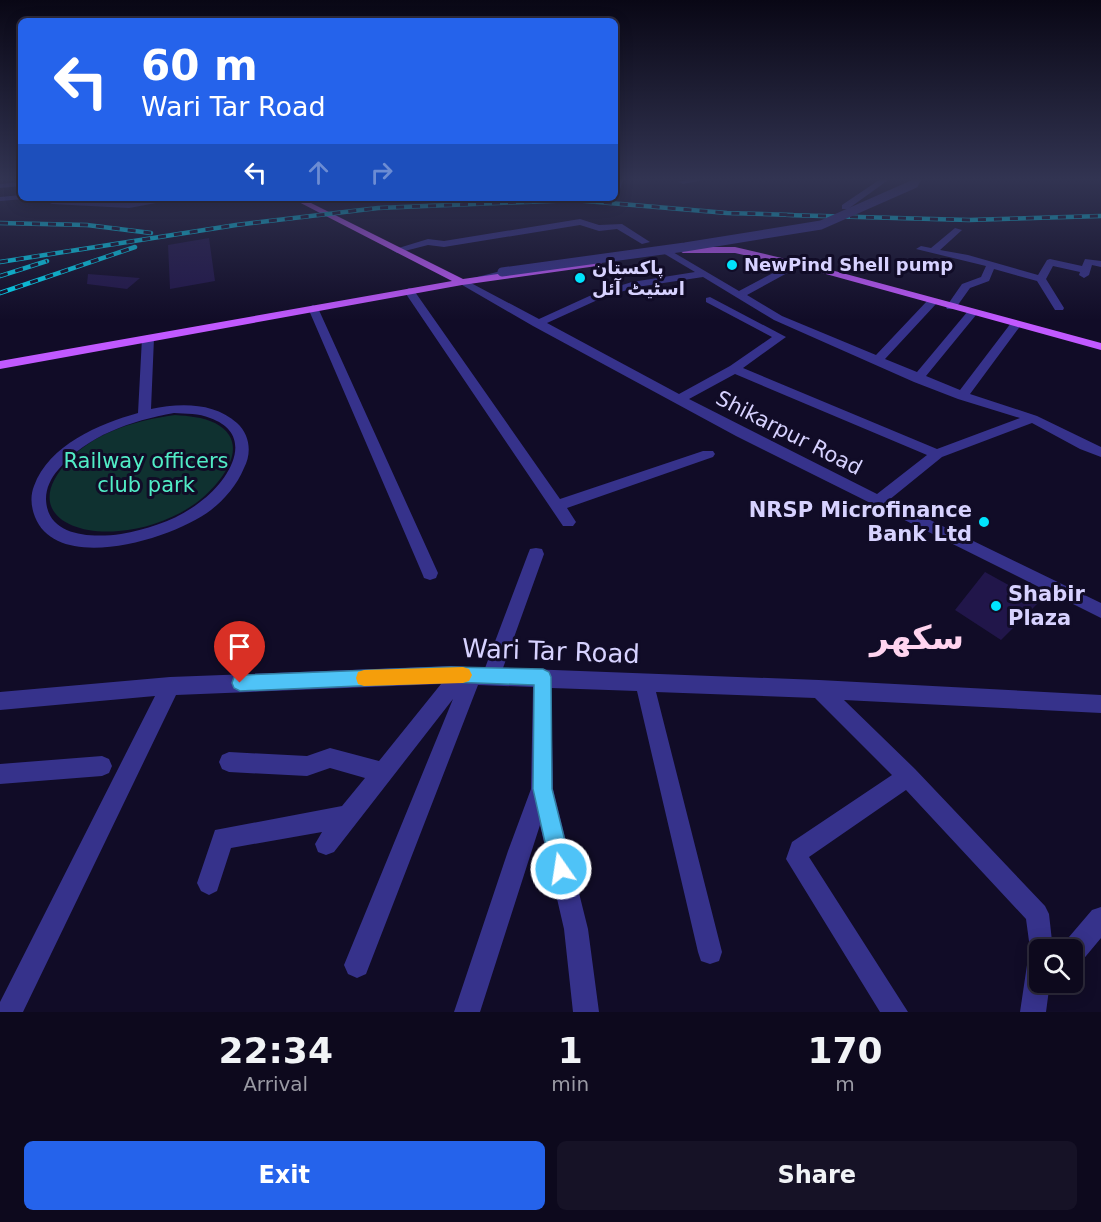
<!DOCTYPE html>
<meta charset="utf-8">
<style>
:root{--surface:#0d091d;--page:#161226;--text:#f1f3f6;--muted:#9a9aa4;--line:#2d2a3b;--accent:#2563eb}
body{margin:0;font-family:"DejaVu Sans","Noto Sans Arabic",sans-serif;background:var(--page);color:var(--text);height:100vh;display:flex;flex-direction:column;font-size:22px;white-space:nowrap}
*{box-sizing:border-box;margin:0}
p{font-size:20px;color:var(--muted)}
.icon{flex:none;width:33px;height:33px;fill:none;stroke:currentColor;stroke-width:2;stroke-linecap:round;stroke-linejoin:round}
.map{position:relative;height:1012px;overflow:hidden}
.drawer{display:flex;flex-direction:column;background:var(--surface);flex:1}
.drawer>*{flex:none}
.guide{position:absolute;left:18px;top:18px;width:600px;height:183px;border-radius:9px;box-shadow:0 3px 15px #0003,0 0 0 2px var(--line);background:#2563eb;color:#fff;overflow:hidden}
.buttons{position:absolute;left:1029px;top:939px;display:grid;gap:12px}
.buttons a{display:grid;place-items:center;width:54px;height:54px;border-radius:9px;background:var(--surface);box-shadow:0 3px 15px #0003,0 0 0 2px var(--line);font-size:30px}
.pin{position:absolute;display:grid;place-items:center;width:51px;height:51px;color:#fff;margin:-62px -26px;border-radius:50% 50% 50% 0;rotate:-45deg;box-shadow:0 0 6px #0007}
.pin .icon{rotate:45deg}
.me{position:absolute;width:66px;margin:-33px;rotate:347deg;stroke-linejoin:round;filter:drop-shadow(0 0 4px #0008)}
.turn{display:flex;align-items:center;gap:21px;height:126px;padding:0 24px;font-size:27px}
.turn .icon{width:78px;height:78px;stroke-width:2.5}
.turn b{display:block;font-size:42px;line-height:51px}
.lanes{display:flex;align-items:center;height:57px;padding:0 24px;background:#0003;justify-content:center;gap:30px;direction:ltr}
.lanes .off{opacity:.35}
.eta{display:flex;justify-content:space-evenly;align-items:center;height:102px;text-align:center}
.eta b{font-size:36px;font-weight:600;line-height:42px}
.cta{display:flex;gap:12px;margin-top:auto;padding:12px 24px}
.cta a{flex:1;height:69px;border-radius:9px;background:var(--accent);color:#fff;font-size:24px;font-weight:600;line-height:69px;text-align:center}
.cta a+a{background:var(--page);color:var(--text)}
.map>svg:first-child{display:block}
</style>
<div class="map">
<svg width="1101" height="1012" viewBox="0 0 1101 1012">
<rect width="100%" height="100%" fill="#110c27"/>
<path fill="#0f3130" d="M 175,415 C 189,416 202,417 215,423 C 255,444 219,486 196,503 C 174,519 145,529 119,531 C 65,536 22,507 71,458 C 98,431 138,420 175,415 Z"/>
<path fill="#21164a" d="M 209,238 L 215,281 L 170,289 L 168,245 Z
M 88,274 L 140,278 L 127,289 L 87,284 Z
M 985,572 L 1039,602 L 1001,640 L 955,610 Z"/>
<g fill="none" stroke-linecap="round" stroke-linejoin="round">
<path fill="#36328b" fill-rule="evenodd" d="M 616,178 L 624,178 L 619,192 L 615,194 Z
M 693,178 L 713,178 L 683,184 L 679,182 Z
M 882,178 L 891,178 L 848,209 L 842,209 L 842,205 Z
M 21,182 L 21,186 L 0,188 L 0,184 Z
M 21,195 L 21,198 L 24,199 L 0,201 L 0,197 Z
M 161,198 L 183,198 L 129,208 L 52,204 L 48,202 L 52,200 L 129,202 Z
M 580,219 L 599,225 L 622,224 L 650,242 L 642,244 L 617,229 L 599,231 L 580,225 L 444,247 L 428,245 L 397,253 L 392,250 L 428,239 L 444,241 Z
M 955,228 L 962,230 L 940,250 L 968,255 L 1038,275 L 1047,260 L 1050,259 L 1082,266 L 1085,259 L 1101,261 L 1101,267 L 1092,265 L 1089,275 L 1084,278 L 1079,275 L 1080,272 L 1053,266 L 1046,279 L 1064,308 L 1063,310 L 1055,310 L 1037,281 L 994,269 L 989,281 L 970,288 L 955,309 L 947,309 L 946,307 L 962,284 L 981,277 L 986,266 L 916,249 L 921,246 L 931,248 Z
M 666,248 L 739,291 L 794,262 L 800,262 L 800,266 L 747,295 L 782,316 L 876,355 L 928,300 L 936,300 L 936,304 L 885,359 L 917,372 L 968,311 L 976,311 L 976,315 L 926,376 L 960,390 L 1011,323 L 1019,323 L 1021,325 L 970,394 L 1037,416 L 1101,447 L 1101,457 L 1080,449 L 1032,423 L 942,457 L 889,500 L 1101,603 L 1101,618 L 736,436 L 533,326 L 457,282 L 505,270 L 505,274 L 471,283 L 539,319 L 596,293 L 632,282 L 695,272 L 663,253 L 661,251 ZM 703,277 L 774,320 L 914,382 L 958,399 L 1020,418 L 937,449 L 743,368 L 786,337 L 710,297 L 706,298 L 706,302 L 772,337 L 730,366 L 679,394 L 547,323 L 604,297 L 637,287 ZM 735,374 L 927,455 L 877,494 L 689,399 Z
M 409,288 L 413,289 L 560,499 L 703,451 L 713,451 L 715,454 L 713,457 L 567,508 L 576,522 L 573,526 L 563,526 L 404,291 Z
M 313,305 L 318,308 L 438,573 L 436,578 L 430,580 L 424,578 L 422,573 L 308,308 Z
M 148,335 L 154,338 L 151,409 C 179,403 214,402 237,423 C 250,435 252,453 244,468 C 237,485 225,499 211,510 C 175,538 58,575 35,517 C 31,507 30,496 34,486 C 49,445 99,424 138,413 L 142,338 ZM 174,413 C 186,414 199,413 210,418 C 258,435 228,482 200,502 C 177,520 149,529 121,534 C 92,538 47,537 46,499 C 46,488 51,478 58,470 C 87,435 131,421 174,413 Z
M 536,548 L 542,549 L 544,554 L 503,668 L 819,680 L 1101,695 L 1101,713 L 844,700 L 915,769 L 1045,906 L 1049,914 L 1053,950 L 1040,950 L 1040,982 L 1050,982 L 1046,1012 L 1020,1012 L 1027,965 L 1031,956 L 1026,919 L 906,790 L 809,857 L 908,1012 L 880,1012 L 786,859 L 792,842 L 892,775 L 815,698 L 656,692 L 722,952 L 719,961 L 710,964 L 701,961 L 698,952 L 637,691 L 551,688 L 553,789 L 588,929 L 599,1012 L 573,1012 L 564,929 L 540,825 L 480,1012 L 454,1012 L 508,851 L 531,789 L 533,687 L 478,685 L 366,974 L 357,978 L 348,974 L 344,965 L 453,699 L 334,852 L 326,855 L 318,852 L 315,844 L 322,832 L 231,848 L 217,891 L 209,895 L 201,891 L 197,883 L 215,830 L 342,806 L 365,778 L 330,768 L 307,776 L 229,772 L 222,769 L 219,762 L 222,755 L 229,752 L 307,756 L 330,748 L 379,761 L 441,684 L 176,695 L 23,1012 L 0,1012 L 0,1002 L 155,696 L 0,710 L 0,692 L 170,677 L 451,666 L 485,668 L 528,554 L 530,549 Z
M 102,756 L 109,759 L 112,766 L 109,773 L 102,776 L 0,784 L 0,764 Z
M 1101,907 L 1101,938 L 1081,962 L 1072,965 L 1072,950 L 1061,950 L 1063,944 L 1092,910 Z"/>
<path fill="#c159ff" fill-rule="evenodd" d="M 291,198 L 301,198 L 463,279 L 597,260 L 602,263 L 597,266 L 462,285 L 0,369 L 0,361 L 452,281 Z
M 735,247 L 820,267 L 1101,343 L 1101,350 L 815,271 L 735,253 L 683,253 L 678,250 L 683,247 Z"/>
<defs>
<path id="rail" d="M 786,215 L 969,220 L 1101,216
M 0,223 L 87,225 L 151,233
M 0,262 L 236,225 L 378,208 L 574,200 L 727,213 L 793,215
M 0,276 L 47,261
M 0,293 L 135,247"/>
</defs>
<use href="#rail" stroke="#00e3fd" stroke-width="4.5"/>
<use href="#rail" stroke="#110c27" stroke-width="3" stroke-dasharray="8" stroke-linecap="butt"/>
<path stroke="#36328b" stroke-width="9" d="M 502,272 L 685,247 L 821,225 L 914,184 L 917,178"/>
</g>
<linearGradient id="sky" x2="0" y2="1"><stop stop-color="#090715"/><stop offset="0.56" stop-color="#323452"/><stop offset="1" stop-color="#323452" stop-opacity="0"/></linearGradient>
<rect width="1101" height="320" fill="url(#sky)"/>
<path fill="#4fc3f7" stroke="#337fa1" stroke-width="1.5" d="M 451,667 L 543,669 L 549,672 L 551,677 L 552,789 L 572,869 L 569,877 L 561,880 L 554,877 L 551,869 L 533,789 L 534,685 L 451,682 L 240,691 L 234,688 L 232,683 L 234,677 L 240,675 Z"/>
<path fill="#f59e0b" d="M 463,667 L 469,669 L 472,675 L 469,681 L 463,683 L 364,686 L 358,684 L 356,678 L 358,672 L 364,670 Z"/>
<g fill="#00e3fd" stroke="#110c27" stroke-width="2">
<circle cx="732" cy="265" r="6"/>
<circle cx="580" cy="278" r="6"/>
<circle cx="984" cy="522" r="6"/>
<circle cx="996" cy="606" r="6"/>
</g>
<g text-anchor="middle" stroke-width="6" stroke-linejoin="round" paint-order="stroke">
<g font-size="18" font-weight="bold" fill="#d7d2ff" stroke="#110c27" text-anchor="start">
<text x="744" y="271">NewPind Shell pump</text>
<text x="592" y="274">پاکستان<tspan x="592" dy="21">اسٹیٹ آئل</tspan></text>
</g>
<g font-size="21" fill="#d7d2ff" stroke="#110c27">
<text transform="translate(789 433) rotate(27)" y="7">Shikarpur Road</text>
</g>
<g font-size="21" fill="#51ecc6" stroke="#110c27">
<text x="146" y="468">Railway officers<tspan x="146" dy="24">club park</tspan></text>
</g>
<g font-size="21" font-weight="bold" fill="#d7d2ff" stroke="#110c27" text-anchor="end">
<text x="972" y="517">NRSP Microfinance<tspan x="972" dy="24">Bank Ltd</tspan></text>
<text x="1008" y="601" text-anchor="start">Shabir<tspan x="1008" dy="24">Plaza</tspan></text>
</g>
<g font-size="26" fill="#d7d2ff" stroke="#110c27">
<text transform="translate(551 651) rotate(2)" y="9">Wari Tar Road</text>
</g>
<g font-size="33" font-weight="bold" fill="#ffd4ef" stroke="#110c27">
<text x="917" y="649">سکھر</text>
</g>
</g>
</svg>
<div class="buttons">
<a><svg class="icon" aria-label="search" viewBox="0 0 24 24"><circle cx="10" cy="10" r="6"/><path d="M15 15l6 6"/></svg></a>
</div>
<div class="pin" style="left:240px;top:683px;background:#d93025"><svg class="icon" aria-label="arrive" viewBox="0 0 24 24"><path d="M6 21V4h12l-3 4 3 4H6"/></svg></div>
<svg class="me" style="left:561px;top:869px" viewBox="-20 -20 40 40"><circle r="17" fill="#4fc3f7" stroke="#fff" stroke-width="3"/><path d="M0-11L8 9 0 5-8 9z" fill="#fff"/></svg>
<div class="guide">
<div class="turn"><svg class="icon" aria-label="left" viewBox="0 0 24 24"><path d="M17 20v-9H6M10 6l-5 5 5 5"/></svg><div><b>60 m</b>Wari Tar Road</div></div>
<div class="lanes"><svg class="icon" aria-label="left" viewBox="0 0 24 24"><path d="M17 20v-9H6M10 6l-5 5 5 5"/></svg><svg class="icon off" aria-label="ahead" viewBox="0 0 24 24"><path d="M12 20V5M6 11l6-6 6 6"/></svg><svg class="icon off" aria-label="right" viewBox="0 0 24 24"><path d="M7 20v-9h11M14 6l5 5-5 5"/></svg></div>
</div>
</div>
<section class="drawer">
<div class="eta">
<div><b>22:34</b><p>Arrival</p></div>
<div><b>1</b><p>min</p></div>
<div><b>170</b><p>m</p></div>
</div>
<div class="cta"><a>Exit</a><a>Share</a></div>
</section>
